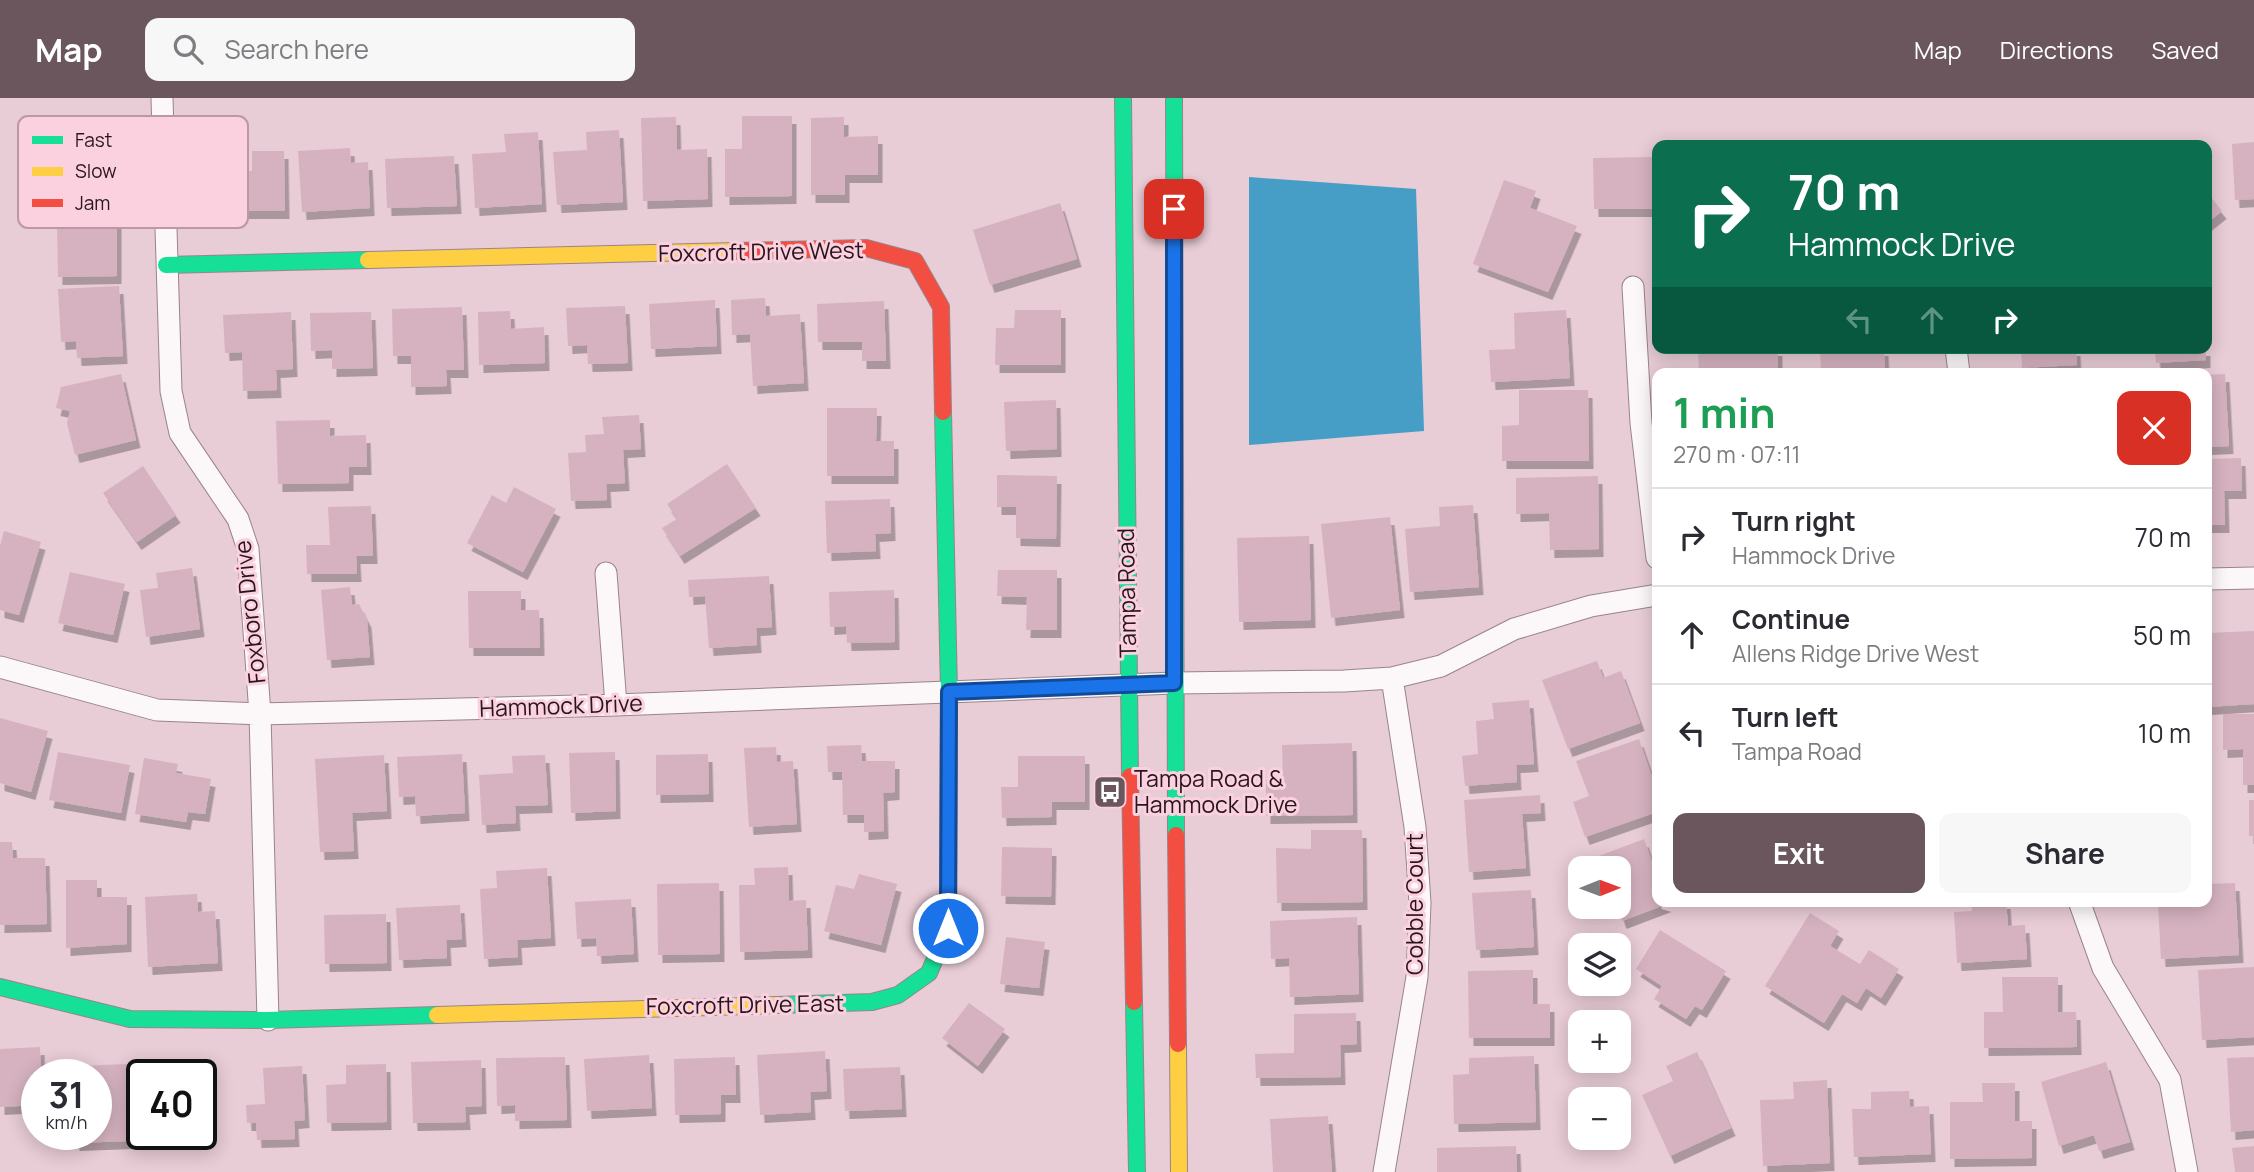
<!DOCTYPE html>
<meta charset="utf-8">
<style>
:root{--surface:#fff;--page:#f7f7f7;--text:#2b2b33;--muted:#7c7c81;--line:#e1e1e2;--accent:#6b565e}
body{margin:0;font-family:Manrope,sans-serif;background:var(--page);color:var(--text);height:100vh;display:flex;flex-direction:column;font-size:26px;white-space:nowrap}
*{box-sizing:border-box;margin:0}
p{font-size:23px;color:var(--muted)}
.icon{flex:none;width:38px;height:38px;fill:none;stroke:currentColor;stroke-width:2;stroke-linecap:round;stroke-linejoin:round}
.map{position:relative;flex:1;overflow:hidden}
.details{position:absolute;left:1652px;top:270px;width:560px;height:539px;display:flex;flex-direction:column;background:var(--surface);border-radius:14px;box-shadow:0 4px 18px #0003}
.details>*{flex:none}
.banner{position:absolute;left:1652px;top:42px;width:560px;height:214px;border-radius:14px;box-shadow:0 4px 18px #0003;background:#0b6e4f;color:#fff;overflow:hidden}
.needle{width:46px;rotate:89deg}
.controls{position:absolute;left:1568px;top:758px;display:grid;gap:14px}
.controls a{display:grid;place-items:center;width:63px;height:63px;border-radius:14px;background:var(--surface);box-shadow:0 4px 18px #0003;font-size:35px}
.speed{position:absolute;left:21px;top:961px;display:flex;gap:14px;font-size:35px;font-weight:700;text-align:center}
.speed>*{display:grid;place-content:center;width:91px;height:91px;border-radius:50%;background:var(--surface);box-shadow:0 4px 18px #0003;line-height:1}
.speed small{font-size:18px;font-weight:400}
.speed .limit{border:4px solid #111;border-radius:10px;background:#fff;color:#111}
.pin{position:absolute;display:grid;place-items:center;width:60px;height:60px;color:#fff;margin:-30px;border-radius:14px;box-shadow:0 4px 10px #0006}
.me{position:absolute;width:77px;margin:-38px;rotate:0deg;stroke-linejoin:round;filter:drop-shadow(0 0 5px #0008)}
.turn{display:flex;align-items:center;gap:24px;height:147px;padding:0 21px;font-size:32px}
.turn .icon{width:91px;height:91px;stroke-width:2.5}
.turn b{display:block;font-size:49px;line-height:60px}
.lanes{display:flex;align-items:center;height:66px;padding:0 21px;background:#0003;justify-content:center;gap:35px;direction:ltr}
.lanes .off{opacity:.35}
.round{display:grid;place-items:center;flex:none;width:74px;height:74px;border-radius:14px;background:var(--page)}
.headline{display:flex;align-items:center;justify-content:space-between;height:119px;padding:0 21px}
h1{font-size:42px;font-weight:700;line-height:52px;color:#1e9e55}
.primary-button{display:flex;gap:14px;margin-top:auto;padding:14px 21px}
.primary-button a{flex:1;height:80px;border-radius:14px;background:var(--accent);color:#fff;font-size:28px;font-weight:700;line-height:80px;text-align:center}
.primary-button a+a{background:var(--page);color:var(--text)}
ul{padding:0;list-style:none}
li{display:flex;align-items:center;gap:21px;height:98px;padding:0 21px;border-top:2px solid var(--line)}
li div{flex:1}
li b{display:block;font-size:26px}
li em{font-style:normal}
header{display:flex;align-items:center;gap:42px;box-sizing:border-box;height:98px;padding:0 35px;background:var(--accent);color:#fff}
header strong{font-size:33px}
nav{display:flex;gap:38px;margin-inline-start:auto;font-size:24px}
.search{width:490px;height:63px;background:var(--page);display:flex;align-items:center;gap:18px;box-sizing:border-box;padding:0 24px;border-radius:14px;color:var(--muted);font-size:26px}
.map>svg:first-child{display:block}
</style>
<header>
<strong>Map</strong>
<div class="search"><svg class="icon" aria-label="search" viewBox="0 0 24 24"><circle cx="10" cy="10" r="6"/><path d="M15 15l6 6"/></svg>Search here</div>
<nav><a>Map</a><a>Directions</a><a>Saved</a></nav>
</header>
<div class="map">
<svg width="2254" height="1074" viewBox="0 0 2254 1074">
<defs>
<filter id="shadow"><feDropShadow dx="4.5" dy="8" stdDeviation="0" flood-color="#0004"/></filter>
</defs>
<rect width="100%" height="100%" fill="#e8ccd6"/>
<path fill="#469ec6" d="M 1249,79 L 1416,91 L 1424,333 L 1249,347 Z"/>
<path fill="#d6b2c1" filter="url(#shadow)" d="M 742,18 L 792,18 L 792,98 L 725,99 L 725,51 L 742,51 Z
M 676,19 L 677,52 L 707,51 L 708,101 L 643,103 L 641,20 Z
M 844,19 L 844,39 L 878,38 L 878,77 L 845,77 L 845,97 L 811,97 L 811,20 Z
M 619,32 L 623,104 L 557,107 L 553,54 L 587,52 L 586,34 Z
M 538,34 L 542,106 L 475,110 L 472,56 L 506,54 L 504,36 Z
M 1953,44 L 1953,47 L 1923,47 L 1923,45 Z
M 2254,44 L 2254,101 L 2235,102 L 2232,46 Z
M 350,50 L 351,65 L 368,64 L 370,110 L 302,114 L 298,53 Z
M 252,53 L 284,53 L 285,113 L 220,113 L 220,73 L 252,73 Z
M 454,58 L 457,108 L 387,110 L 385,61 Z
M 1657,59 L 1657,111 L 1594,111 L 1593,60 Z
M 1504,82 L 1536,93 L 1530,110 L 1577,128 L 1548,194 L 1473,166 Z
M 2207,94 L 2222,113 L 2207,125 Z
M 1060,105 L 1077,161 L 990,187 L 973,132 Z
M 77,110 L 117,110 L 117,178 L 58,179 L 57,127 L 77,127 Z
M 119,188 L 123,258 L 77,260 L 76,243 L 61,244 L 58,191 Z
M 765,200 L 766,218 L 800,216 L 804,285 L 753,288 L 750,236 L 732,237 L 731,202 Z
M 715,202 L 717,248 L 651,251 L 649,206 Z
M 884,203 L 886,263 L 862,263 L 862,244 L 818,244 L 817,206 Z
M 625,208 L 628,265 L 588,266 L 587,247 L 568,248 L 566,210 Z
M 462,209 L 464,272 L 446,272 L 447,288 L 411,289 L 411,258 L 393,258 L 392,211 Z
M 1015,212 L 1061,212 L 1061,267 L 995,267 L 996,230 L 1014,230 Z
M 1566,212 L 1570,280 L 1491,284 L 1489,252 L 1515,251 L 1514,215 Z
M 510,213 L 511,231 L 544,229 L 545,265 L 479,267 L 478,214 Z
M 291,214 L 293,271 L 276,272 L 277,292 L 243,293 L 242,254 L 225,255 L 223,217 Z
M 371,214 L 373,270 L 332,271 L 332,252 L 311,253 L 310,215 Z
M 1698,250 L 1778,250 L 1778,275 L 1699,275 Z
M 1820,250 L 1884,250 L 1885,271 L 1821,275 Z
M 2021,250 L 2076,250 L 2077,267 L 2022,270 Z
M 2155,250 L 2206,250 L 2206,262 L 2156,265 Z
M 121,276 L 136,342 L 75,357 L 67,325 L 70,313 L 56,310 L 61,289 Z
M 2225,276 L 2229,348 L 2207,349 L 2207,277 Z
M 1519,292 L 1588,292 L 1589,363 L 1502,363 L 1502,328 L 1519,327 Z
M 1056,302 L 1057,351 L 1006,353 L 1004,304 Z
M 827,310 L 877,310 L 876,343 L 894,343 L 894,378 L 827,378 Z
M 639,317 L 641,351 L 623,352 L 625,385 L 606,386 L 607,402 L 571,403 L 568,355 L 586,354 L 585,337 L 604,336 L 602,319 Z
M 330,322 L 330,338 L 366,337 L 367,369 L 349,369 L 349,385 L 278,386 L 276,323 Z
M 2241,360 L 2242,393 L 2224,393 L 2225,427 L 2207,427 L 2207,361 Z
M 727,366 L 756,410 L 680,458 L 662,430 L 677,421 L 667,406 Z
M 143,368 L 176,417 L 137,444 L 103,395 Z
M 997,377 L 1057,378 L 1056,441 L 1016,440 L 1016,409 L 997,409 Z
M 1598,378 L 1599,451 L 1550,452 L 1549,415 L 1516,416 L 1516,380 Z
M 514,389 L 556,411 L 523,474 L 467,445 L 492,397 L 506,405 Z
M 890,401 L 891,435 L 875,436 L 876,453 L 827,455 L 825,403 Z
M 1473,407 L 1479,489 L 1410,494 L 1405,431 L 1440,428 L 1439,409 Z
M 371,408 L 373,458 L 356,458 L 357,476 L 307,476 L 306,447 L 330,447 L 328,409 Z
M 1390,419 L 1400,512 L 1331,520 L 1321,426 Z
M 4,433 L 41,444 L 19,517 L 0,512 L 0,448 Z
M 1309,438 L 1311,522 L 1239,524 L 1237,440 Z
M 192,470 L 200,531 L 146,539 L 140,492 L 158,490 L 156,475 Z
M 998,472 L 1057,472 L 1057,532 L 1026,532 L 1027,499 L 997,498 Z
M 70,474 L 125,486 L 113,537 L 58,525 Z
M 769,478 L 772,529 L 756,530 L 757,547 L 709,550 L 705,498 L 689,499 L 688,482 Z
M 350,489 L 352,507 L 359,506 L 367,522 L 370,559 L 327,562 L 321,492 Z
M 894,492 L 895,544 L 847,545 L 846,528 L 830,529 L 829,494 Z
M 468,493 L 521,493 L 521,512 L 539,512 L 540,550 L 469,550 Z
M 2254,533 L 2254,606 L 2207,609 L 2207,535 Z
M 1597,563 L 1603,580 L 1621,573 L 1640,625 L 1568,651 L 1542,582 Z
M 1529,602 L 1534,666 L 1516,667 L 1517,684 L 1465,688 L 1462,658 L 1478,656 L 1476,623 L 1494,621 L 1492,605 Z
M 2223,616 L 2254,616 L 2254,687 L 2243,687 L 2243,651 L 2223,652 Z
M 0,620 L 48,633 L 31,694 L 0,685 Z
M 1639,641 L 1657,694 L 1657,714 L 1585,739 L 1573,704 L 1589,698 L 1576,663 Z
M 1352,645 L 1353,717 L 1266,718 L 1266,682 L 1283,682 L 1282,647 Z
M 861,647 L 862,663 L 895,663 L 895,694 L 883,695 L 884,733 L 864,734 L 864,717 L 843,717 L 842,674 L 828,674 L 827,648 Z
M 776,649 L 777,664 L 793,663 L 797,726 L 749,729 L 744,650 Z
M 58,654 L 130,667 L 121,715 L 49,702 Z
M 615,654 L 616,713 L 571,715 L 569,655 Z
M 462,656 L 465,715 L 416,718 L 415,698 L 399,699 L 397,659 Z
M 708,656 L 709,696 L 656,697 L 656,657 Z
M 384,657 L 387,713 L 352,715 L 354,753 L 320,754 L 315,661 Z
M 545,657 L 548,707 L 515,708 L 516,725 L 482,727 L 479,677 L 513,675 L 512,658 Z
M 1018,658 L 1085,658 L 1085,704 L 1052,704 L 1052,719 L 1002,720 L 1001,689 L 1018,689 Z
M 144,660 L 178,666 L 176,675 L 211,681 L 205,716 L 188,714 L 186,724 L 135,716 Z
M 1540,697 L 1541,715 L 1522,716 L 1526,770 L 1469,774 L 1464,702 Z
M 2249,702 L 2254,702 L 2254,738 L 2249,738 Z
M 1311,732 L 1362,732 L 1363,804 L 1277,805 L 1276,750 L 1311,751 Z
M 1644,741 L 1657,778 L 1657,803 L 1667,806 L 1622,823 L 1617,808 L 1619,770 L 1585,770 L 1583,764 Z
M 0,744 L 12,744 L 13,760 L 45,760 L 47,826 L 0,827 Z
M 1002,749 L 1052,750 L 1051,799 L 1001,798 Z
M 788,769 L 789,803 L 806,802 L 808,852 L 740,854 L 739,787 L 755,787 L 754,770 Z
M 547,770 L 551,840 L 517,842 L 518,859 L 484,861 L 480,791 L 497,790 L 496,773 Z
M 859,776 L 897,786 L 881,847 L 824,833 L 836,787 L 854,791 Z
M 66,782 L 97,782 L 97,799 L 127,799 L 127,846 L 66,850 Z
M 719,785 L 720,856 L 658,857 L 657,786 Z
M 2235,785 L 2239,857 L 2161,861 L 2158,807 L 2173,806 L 2173,803 L 2207,803 L 2207,786 Z
M 1531,792 L 1534,849 L 1476,852 L 1472,795 Z
M 197,796 L 198,814 L 215,813 L 218,865 L 148,869 L 145,799 Z
M 631,801 L 634,856 L 597,858 L 596,840 L 577,841 L 575,804 Z
M 1971,803 L 2006,803 L 2008,828 L 2025,827 L 2027,861 L 1957,865 L 1954,814 L 1972,813 Z
M 460,807 L 462,841 L 446,842 L 447,860 L 399,862 L 396,810 Z
M 1810,815 L 1839,833 L 1830,848 L 1860,866 L 1869,852 L 1899,871 L 1881,900 L 1866,890 L 1857,905 L 1842,896 L 1824,925 L 1765,888 Z
M 386,816 L 387,865 L 325,866 L 324,817 Z
M 1357,819 L 1359,896 L 1290,899 L 1289,860 L 1271,861 L 1270,823 Z
M 1660,832 L 1726,873 L 1702,912 L 1695,908 L 1686,921 L 1654,901 L 1662,888 L 1636,871 Z
M 1006,839 L 1045,844 L 1039,890 L 1000,886 Z
M 2254,869 L 2254,939 L 2202,942 L 2198,872 Z
M 1533,872 L 1533,906 L 1550,906 L 1550,940 L 1469,940 L 1468,873 Z
M 2002,879 L 2058,879 L 2058,914 L 2076,914 L 2077,949 L 1984,950 L 1984,914 L 2003,914 Z
M 969,905 L 1005,931 L 978,968 L 942,940 Z
M 1356,915 L 1357,946 L 1340,947 L 1341,979 L 1256,980 L 1255,956 L 1294,955 L 1294,916 Z
M 40,949 L 41,976 L 37,976 L 37,1007 L 0,1009 L 0,951 Z
M 825,953 L 827,993 L 810,994 L 811,1014 L 760,1017 L 757,957 Z
M 1697,954 L 1731,1030 L 1670,1058 L 1642,997 L 1673,983 L 1666,968 Z
M 649,957 L 652,1010 L 587,1013 L 584,961 Z
M 1534,958 L 1536,1024 L 1454,1026 L 1453,977 L 1469,976 L 1469,960 Z
M 565,959 L 567,1022 L 515,1023 L 515,1007 L 497,1008 L 496,960 Z
M 735,959 L 736,997 L 721,997 L 721,1016 L 675,1017 L 674,961 Z
M 2254,959 L 2254,1032 L 2231,1034 L 2227,960 Z
M 481,962 L 482,1008 L 465,1009 L 466,1024 L 413,1025 L 411,964 Z
M 2106,964 L 2130,1044 L 2099,1053 L 2094,1037 L 2059,1048 L 2041,984 Z
M 127,966 L 129,1043 L 75,1045 L 74,1036 L 96,1036 L 96,976 L 55,976 L 54,969 Z
M 386,966 L 387,1024 L 327,1025 L 326,987 L 346,986 L 346,967 Z
M 302,968 L 305,1022 L 294,1023 L 295,1041 L 257,1042 L 256,1025 L 247,1025 L 246,1007 L 265,1006 L 263,970 Z
M 900,969 L 902,1011 L 845,1013 L 843,971 Z
M 1827,982 L 1830,1065 L 1763,1068 L 1760,1002 L 1794,1001 L 1793,984 Z
M 201,984 L 210,984 L 212,1029 L 201,1030 Z
M 1982,985 L 2015,985 L 2015,1023 L 2032,1023 L 2032,1060 L 1950,1061 L 1950,1004 L 1983,1004 Z
M 1909,993 L 1910,1009 L 1929,1008 L 1931,1056 L 1854,1059 L 1852,1011 L 1871,1011 L 1871,994 Z
M 1328,1018 L 1332,1074 L 1273,1074 L 1270,1021 Z
M 1516,1048 L 1517,1074 L 1437,1074 L 1437,1050 Z
M 2254,1048 L 2254,1074 L 2235,1074 L 2232,1050 Z"/>
<g fill="none" stroke-linecap="round" stroke-linejoin="round">
<defs>
<path id="street" d="M 162,0 L 171,293 L 180,335 L 238,421 L 248,451 L 260,616 L 268,922
M 1633,189 L 1641,325 L 1657,460
M 1956,250 L 1959,275
M 606,475 L 616,607
M 2207,481 L 2254,480
M 0,569 L 157,612 L 260,616 L 616,607 L 1174,585 L 1344,583 L 1392,580 L 1441,568 L 1514,531 L 1591,508 L 1657,497
M 2079,803 L 2103,870 L 2170,982 L 2187,1074
M 1384,1074 L 1417,879 L 1420,805 L 1415,729 L 1392,580"/>
<path id="fast" d="M 1123,0 L 1130,678
M 1174,0 L 1176,737
M 166,167 L 368,162
M 0,889 L 130,921 L 268,922 L 437,917
M 1134,904 L 1137,1074
M 777,907 L 872,904 L 898,897 L 929,875 L 948,830 L 949,594 L 943,314"/>
<path id="slow" d="M 368,162 L 736,153
M 437,917 L 777,907
M 1178,946 L 1179,1074"/>
<path id="jam" d="M 736,153 L 866,150 L 915,163 L 941,209 L 943,314
M 1130,678 L 1134,904
M 1176,737 L 1178,946"/>
</defs>
<use href="#street" stroke="#99848c" stroke-width="23"/>
<use href="#fast" stroke="#99848c" stroke-width="18"/>
<use href="#slow" stroke="#99848c" stroke-width="18"/>
<use href="#jam" stroke="#99848c" stroke-width="18"/>
<use href="#street" stroke="#fcf7f9" stroke-width="21"/>
<use href="#fast" stroke="#16e098" stroke-width="16"/>
<use href="#slow" stroke="#ffcf43" stroke-width="16"/>
<use href="#jam" stroke="#f24e42" stroke-width="16"/>
</g>
<g fill="none" stroke-linecap="round" stroke-linejoin="round">
<defs>
<path id="route" d="M 948,830 L 949,594 L 1174,585 L 1174,111"/>
</defs>
<use href="#route" stroke="#114b97" stroke-width="18"/>
<use href="#route" stroke="#1a73e8" stroke-width="12"/>
</g>
<defs>
<symbol id="bus-square" viewBox="-11 -11 22 22"><rect x="-9" y="-9" width="18" height="18" rx="4" fill="#6b565e" stroke="#fbd0df"/><path d="M-5-6H5V4H4V6H2V4H-2V6H-4V4H-5ZM-3.5-4V0h7V-4ZM-3.5 1.2v1.5H-2V1.2ZM2 1.2v1.5H3.5V1.2Z" fill="#fff"/></symbol>
</defs>
<g fill-rule="evenodd">
<use href="#bus-square" x="1091" y="675" width="38" height="38"/>
</g>
<g text-anchor="middle" stroke-width="6" stroke-linejoin="round" paint-order="stroke">
<g font-size="23" fill="#28161d" stroke="#fbd0df">
<text transform="translate(761 154) rotate(-1)" y="8">Foxcroft Drive West</text>
<text transform="translate(1127 495) rotate(-91)" y="8">Tampa Road</text>
<text transform="translate(250 514) rotate(-96)" y="8">Foxboro Drive</text>
<text transform="translate(561 608) rotate(-2)" y="8">Hammock Drive</text>
<text transform="translate(1415 806) rotate(-90)" y="8">Cobble Court</text>
<text transform="translate(745 907) rotate(-1)" y="8">Foxcroft Drive East</text>
</g>
<g font-size="23" fill="#28161d" stroke="#fbd0df" text-anchor="start">
<text x="1134" y="689">Tampa Road &amp;<tspan x="1134" dy="26">Hammock Drive</tspan></text>
</g>
</g>
<rect x="18" y="18" width="230" height="112" rx="10" fill="#fbd0df" stroke="#bc98a5" stroke-width="2"/>
<rect x="32" y="38" width="31" height="8" fill="#16e098"/>
<rect x="32" y="69" width="31" height="9" fill="#ffcf43"/>
<rect x="32" y="101" width="31" height="8" fill="#f24e42"/>
<g font-size="19" fill="#28161d">
<text x="75" y="49">Fast</text>
<text x="75" y="80">Slow</text>
<text x="75" y="112">Jam</text>
</g>
</svg>
<div class="controls">
<a><svg class="needle" viewBox="-14 -14 28 28"><path d="M0-13l5 13h-10z" fill="#e53935"/><path d="M0 13l5-13h-10z" fill="#7c7c81"/></svg></a>
<a><svg class="icon" aria-label="layers" viewBox="0 0 24 24"><path d="M12 4l9 5-9 5-9-5zM3 14l9 5 9-5"/></svg></a>
<a>+</a>
<a>−</a>
</div>
<div class="speed"><div>31<small>km/h</small></div><div class="limit">40</div></div>
<div class="pin" style="left:1174px;top:111px;background:#d93025"><svg class="icon" aria-label="arrive" viewBox="0 0 24 24"><path d="M6 21V4h12l-3 4 3 4H6"/></svg></div>
<svg class="me" style="left:948px;top:830px" viewBox="-20 -20 40 40"><circle r="17" fill="#1a73e8" stroke="#fff" stroke-width="3"/><path d="M0-11L8 9 0 5-8 9z" fill="#fff"/></svg>
<div class="banner">
<div class="turn"><svg class="icon" aria-label="right" viewBox="0 0 24 24"><path d="M7 20v-9h11M14 6l5 5-5 5"/></svg><div><b>70 m</b>Hammock Drive</div></div>
<div class="lanes"><svg class="icon off" aria-label="left" viewBox="0 0 24 24"><path d="M17 20v-9H6M10 6l-5 5 5 5"/></svg><svg class="icon off" aria-label="ahead" viewBox="0 0 24 24"><path d="M12 20V5M6 11l6-6 6 6"/></svg><svg class="icon" aria-label="right" viewBox="0 0 24 24"><path d="M7 20v-9h11M14 6l5 5-5 5"/></svg></div>
</div>
<section class="details">
<div class="headline"><div><h1>1 min</h1><p>270 m · 07:11</p></div><a class="round" style="background:#d93025;color:#fff"><svg class="icon" aria-label="close" viewBox="0 0 24 24"><path d="M6 6l12 12M18 6L6 18"/></svg></a></div>
<ul>
<li><svg class="icon" aria-label="right" viewBox="0 0 24 24"><path d="M7 20v-9h11M14 6l5 5-5 5"/></svg><div><b>Turn right</b><p>Hammock Drive</p></div><em>70 m</em></li>
<li><svg class="icon" aria-label="ahead" viewBox="0 0 24 24"><path d="M12 20V5M6 11l6-6 6 6"/></svg><div><b>Continue</b><p>Allens Ridge Drive West</p></div><em>50 m</em></li>
<li><svg class="icon" aria-label="left" viewBox="0 0 24 24"><path d="M17 20v-9H6M10 6l-5 5 5 5"/></svg><div><b>Turn left</b><p>Tampa Road</p></div><em>10 m</em></li>
</ul>
<div class="primary-button"><a>Exit</a><a>Share</a></div>
</section>
</div>
